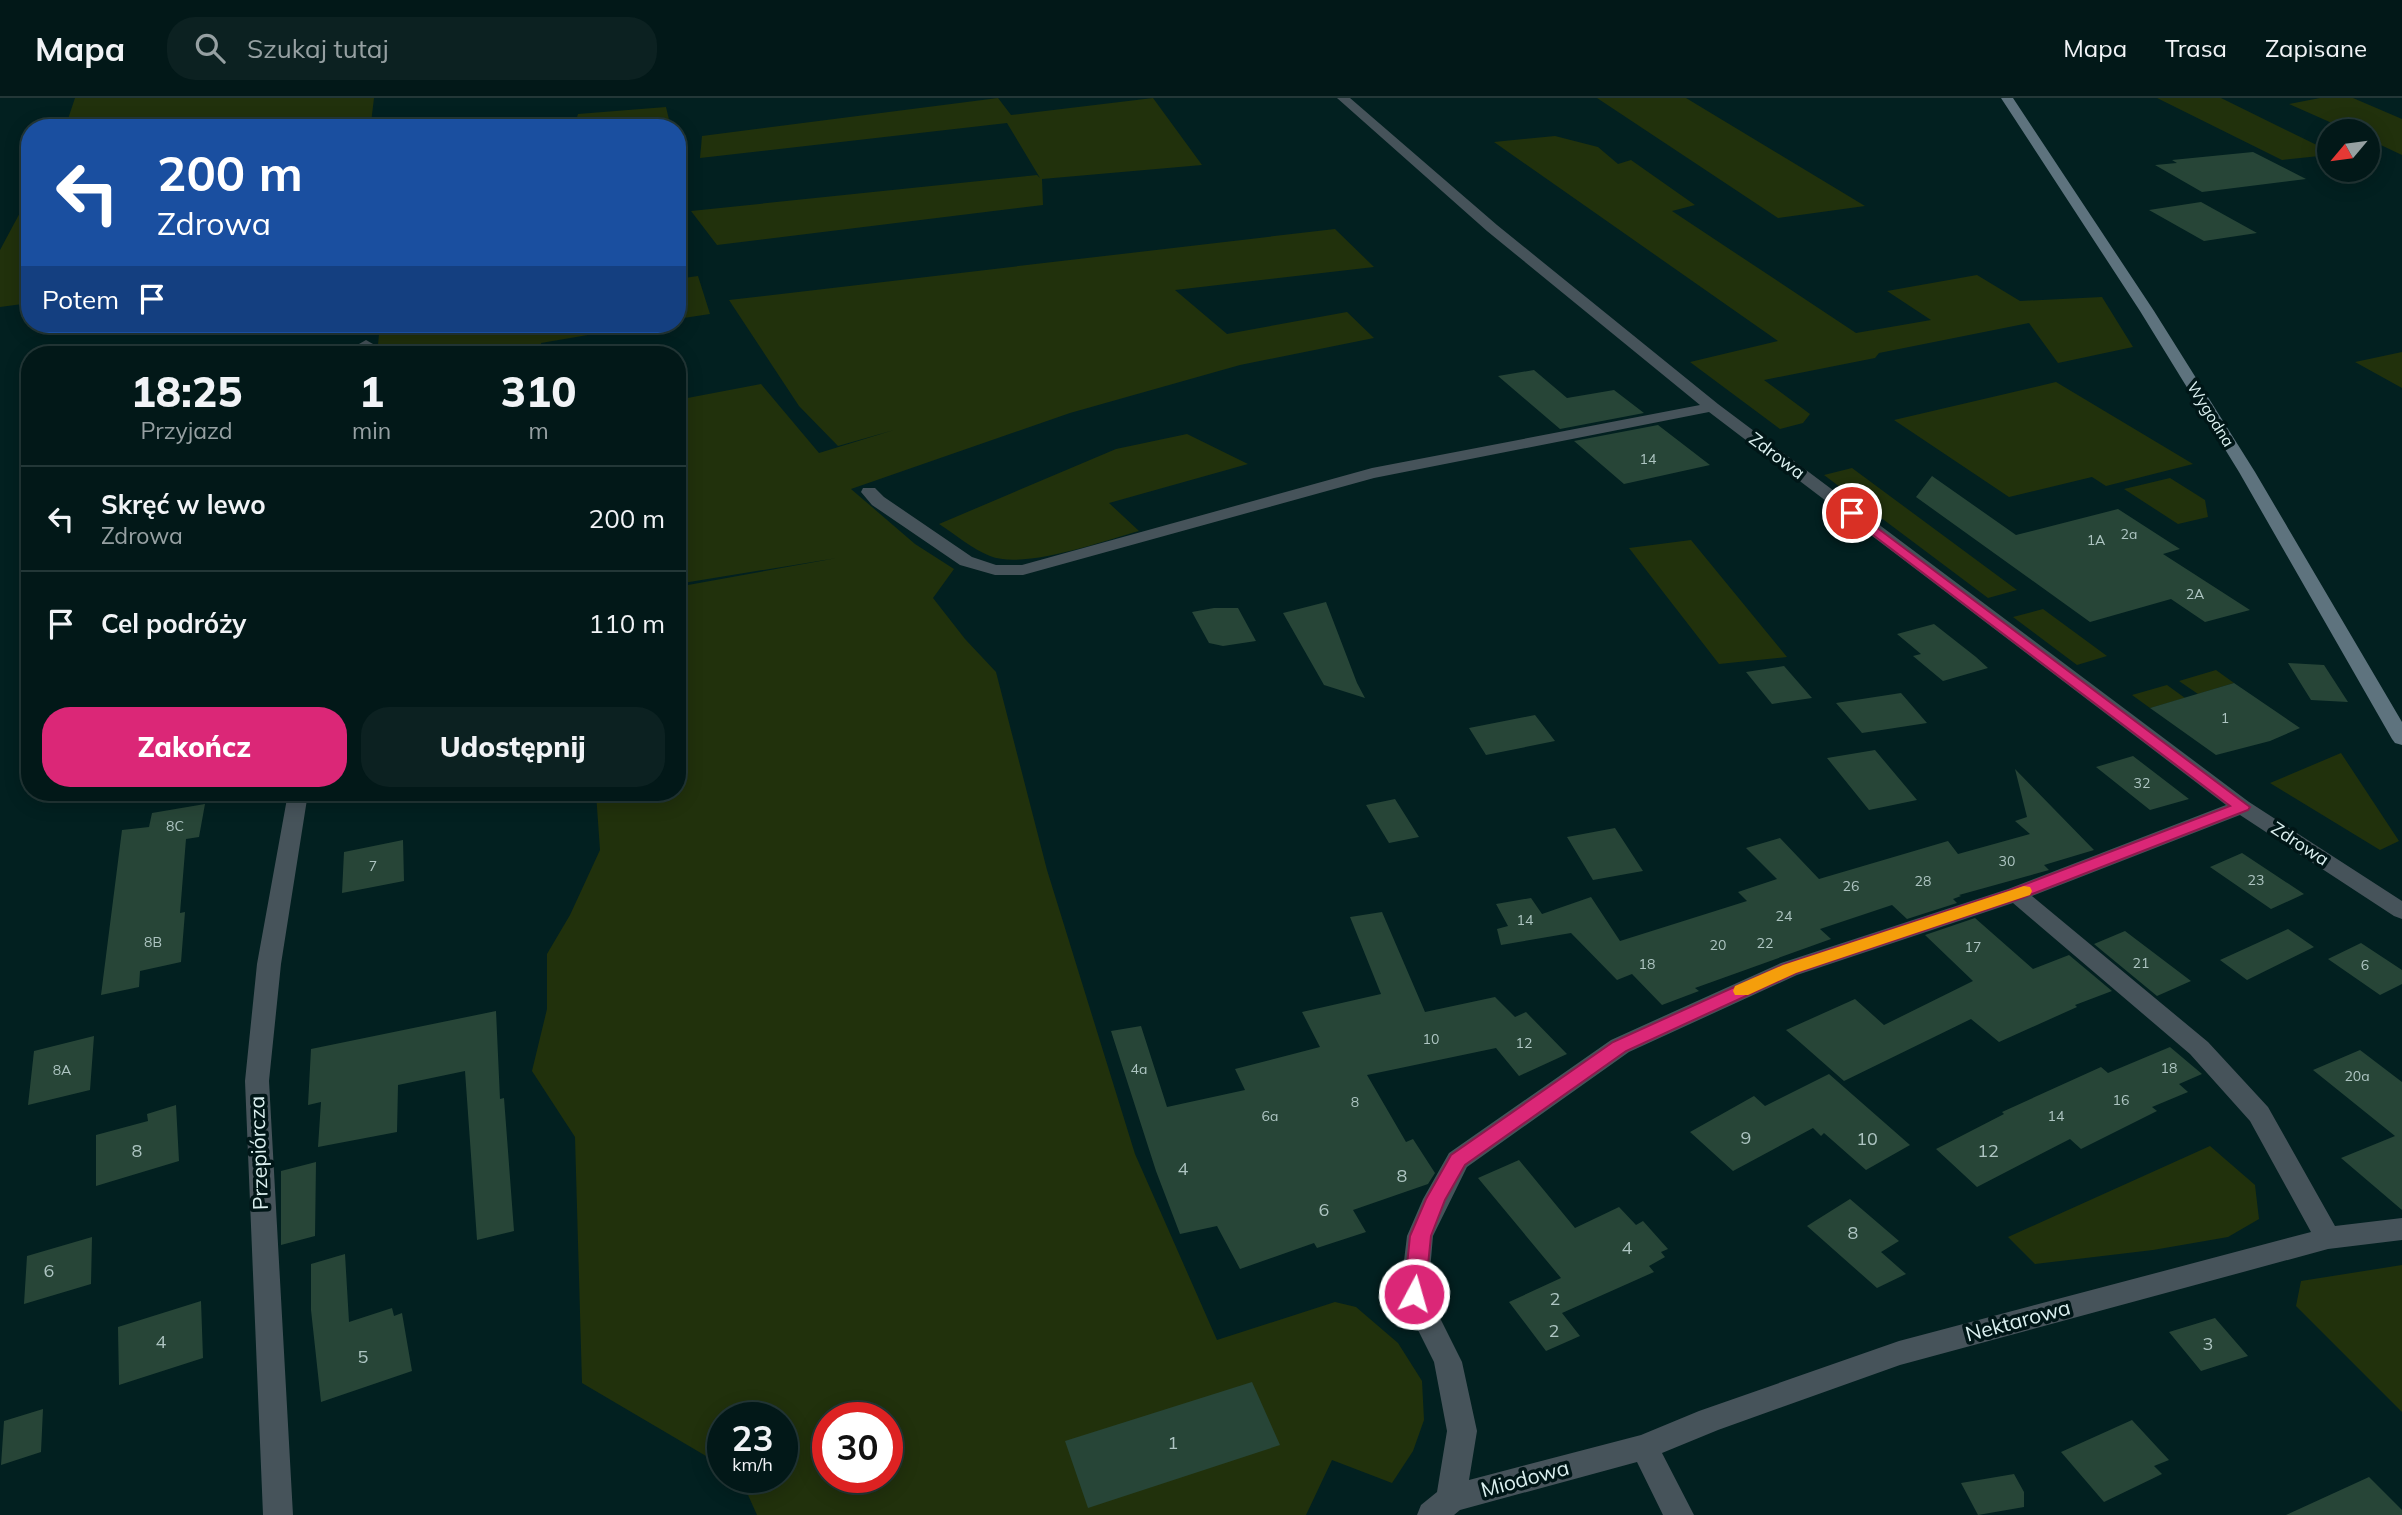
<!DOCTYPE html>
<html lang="pl">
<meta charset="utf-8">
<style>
:root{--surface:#021818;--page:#0c2121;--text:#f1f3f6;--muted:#96a0a2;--line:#233737;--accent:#db2777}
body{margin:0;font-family:Mulish,sans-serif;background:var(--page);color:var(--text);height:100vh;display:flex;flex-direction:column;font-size:26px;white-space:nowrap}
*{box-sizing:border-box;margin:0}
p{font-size:23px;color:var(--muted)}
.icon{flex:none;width:38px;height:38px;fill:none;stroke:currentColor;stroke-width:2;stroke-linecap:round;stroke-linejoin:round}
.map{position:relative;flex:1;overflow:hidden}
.panel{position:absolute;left:21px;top:248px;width:665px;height:455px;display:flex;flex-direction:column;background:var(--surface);border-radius:28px;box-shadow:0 4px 18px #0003,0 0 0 2px var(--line)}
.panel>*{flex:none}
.banner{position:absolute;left:21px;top:21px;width:665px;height:214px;border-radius:28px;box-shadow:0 4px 18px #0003,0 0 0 2px var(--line);background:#1a4fa0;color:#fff;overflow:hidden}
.needle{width:46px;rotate:241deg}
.buttons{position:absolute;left:2317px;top:21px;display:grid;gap:14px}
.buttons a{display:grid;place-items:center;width:63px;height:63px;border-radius:50%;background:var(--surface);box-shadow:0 4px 18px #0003,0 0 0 2px var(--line);font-size:35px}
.speed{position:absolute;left:707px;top:1304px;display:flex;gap:14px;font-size:35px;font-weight:700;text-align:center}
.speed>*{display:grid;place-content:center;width:91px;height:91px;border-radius:50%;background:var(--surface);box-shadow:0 4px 18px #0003,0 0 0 2px var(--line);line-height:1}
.speed small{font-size:18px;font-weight:400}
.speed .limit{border:10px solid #d22;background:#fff;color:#111}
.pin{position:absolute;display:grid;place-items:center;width:60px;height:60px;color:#fff;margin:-30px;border:4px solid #fff;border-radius:50%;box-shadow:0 2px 7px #0007}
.me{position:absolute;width:77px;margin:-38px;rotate:6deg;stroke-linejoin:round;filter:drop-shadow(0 0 5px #0008)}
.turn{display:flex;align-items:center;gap:24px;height:147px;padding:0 21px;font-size:32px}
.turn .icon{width:91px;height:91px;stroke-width:2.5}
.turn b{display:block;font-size:49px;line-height:60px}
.then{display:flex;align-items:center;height:66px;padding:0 21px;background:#0003;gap:14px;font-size:26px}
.eta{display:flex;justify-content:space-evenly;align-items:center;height:119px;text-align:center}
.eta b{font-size:42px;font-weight:800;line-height:49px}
.action{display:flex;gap:14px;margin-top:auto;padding:14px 21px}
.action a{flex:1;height:80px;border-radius:28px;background:var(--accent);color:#fff;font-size:28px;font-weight:800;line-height:80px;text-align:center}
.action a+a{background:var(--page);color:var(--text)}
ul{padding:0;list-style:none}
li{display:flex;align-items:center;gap:21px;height:105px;padding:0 21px;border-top:2px solid var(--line)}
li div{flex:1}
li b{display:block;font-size:26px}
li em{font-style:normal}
header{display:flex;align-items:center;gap:42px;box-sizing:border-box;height:98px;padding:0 35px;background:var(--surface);border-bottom:2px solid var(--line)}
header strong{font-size:33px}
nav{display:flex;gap:38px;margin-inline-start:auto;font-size:24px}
.search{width:490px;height:63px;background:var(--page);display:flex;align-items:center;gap:18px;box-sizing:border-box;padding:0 24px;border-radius:28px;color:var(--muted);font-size:26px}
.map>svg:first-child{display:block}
</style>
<header>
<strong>Mapa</strong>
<div class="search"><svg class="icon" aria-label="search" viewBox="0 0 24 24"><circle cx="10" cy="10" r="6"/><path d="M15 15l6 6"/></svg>Szukaj tutaj</div>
<nav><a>Mapa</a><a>Trasa</a><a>Zapisane</a></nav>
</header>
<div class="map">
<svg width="2402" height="1417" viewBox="0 0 2402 1417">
<rect width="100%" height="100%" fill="#022020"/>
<path fill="#21310c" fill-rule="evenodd" d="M 75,0 L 374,0 L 371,25 L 323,30 L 65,30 Z
M 998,0 L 1011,17 L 1153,0 L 1202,67 L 1042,81 L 1043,107 L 717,147 L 691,113 L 1037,77 L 1040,80 L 1007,25 L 700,60 L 702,38 Z
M 1597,0 L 1686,0 L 1865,108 L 1778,120 Z
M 2157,0 L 2221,0 L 2329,53 L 2329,57 L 2282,62 Z
M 2320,0 L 2353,0 L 2402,21 L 2402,57 L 2368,41 L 2368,33 L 2350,33 L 2289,6 Z
M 666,9 L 671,30 L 574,30 L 578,16 Z
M 1555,38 L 1598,49 L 1618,66 L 1631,62 L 1695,107 L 1672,113 L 1856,235 L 1931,222 L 1887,193 L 1977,177 L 2020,203 L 2102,199 L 2133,249 L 2058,265 L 2029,225 L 1879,255 L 1875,260 L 1764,282 L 1810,316 L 1803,325 L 1780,331 L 1690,264 L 1778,243 L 1494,44 Z
M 30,96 L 30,205 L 0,209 L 0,152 Z
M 1335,131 L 1374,169 L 1175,192 L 1227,236 L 1347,214 L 1374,240 L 1240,267 L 1070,315 L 851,391 L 915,446 L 954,471 L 933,500 L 965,541 L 996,574 L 1047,772 L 1135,1056 L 1217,1242 L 1335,1204 L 1356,1209 L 1398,1245 L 1422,1283 L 1424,1322 L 1413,1353 L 1392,1385 L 1332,1362 L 1306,1417 L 757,1417 L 740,1379 L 782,1379 L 782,1320 L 723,1320 L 723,1368 L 582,1285 L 575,1039 L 532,973 L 547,911 L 547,856 L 570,817 L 600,752 L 596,695 L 677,695 L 677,489 L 837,460 L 677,486 L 677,302 L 761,286 L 819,355 L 894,332 L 838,348 L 799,308 L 729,202 ZM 828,1320 L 887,1320 L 887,1379 L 828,1379 Z
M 698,178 L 710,216 L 677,221 L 677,181 Z
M 380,226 L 652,226 L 541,245 L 543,257 L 377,257 Z
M 2402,254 L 2402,290 L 2355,264 Z
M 2056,284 L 2193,366 L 2106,388 L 2092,379 L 2009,399 L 1894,322 Z
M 1187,336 L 1248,366 L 1109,405 L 1139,433 C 1103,443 1024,472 990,458 C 972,451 955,436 939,426 L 1116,351 Z
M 1852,370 L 2017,492 L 1988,500 L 1824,377 Z
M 2170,380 L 2205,402 L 2208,419 L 2178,426 L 2124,391 Z
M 1691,442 L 1787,559 L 1719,566 L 1629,450 Z
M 2043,511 L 2107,558 L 2077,567 L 2013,519 Z
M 2216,572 L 2234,585 L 2198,596 L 2179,583 Z
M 2167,587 L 2185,600 L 2150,610 L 2132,597 Z
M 2341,655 L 2399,743 L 2380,752 L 2270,685 Z
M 2210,1048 L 2255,1087 L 2259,1121 L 2228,1139 L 2153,1152 L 2035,1166 L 2008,1139 Z
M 2402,1167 L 2402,1314 L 2296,1208 L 2301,1183 Z"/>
<path fill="#274537" d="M 2253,54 L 2306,81 L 2202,94 L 2155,67 L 2177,65 L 2172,62 Z
M 2201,104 L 2257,135 L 2204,143 L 2149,112 Z
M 1534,272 L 1567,300 L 1614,292 L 1644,315 L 1560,331 L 1498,278 Z
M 1658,327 L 1710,367 L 1624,386 L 1574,343 Z
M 1932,378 L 2016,437 L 2118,411 L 2180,451 L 2163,456 L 2250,512 L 2205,524 L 2171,501 L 2090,524 L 1916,399 Z
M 1326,504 L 1357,585 L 1365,600 L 1324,587 L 1283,515 Z
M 1214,510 L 1238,510 L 1256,543 L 1223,548 L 1209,545 L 1192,514 Z
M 1934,526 L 1976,559 L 1988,570 L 1943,583 L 1913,558 L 1921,556 L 1897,536 Z
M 2288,565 L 2324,567 L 2348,604 L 2311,602 Z
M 1784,568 L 1812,600 L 1772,606 L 1746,574 Z
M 2234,585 L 2300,630 L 2270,643 L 2216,657 L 2150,610 Z
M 1901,595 L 1927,625 L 1862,635 L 1836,605 Z
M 1535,617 L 1555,643 L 1486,657 L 1469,630 Z
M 1875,652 L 1917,702 L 1869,712 L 1827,660 Z
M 2133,658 L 2189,701 L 2150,712 L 2096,669 Z
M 2015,671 L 2094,752 L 2044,767 L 2049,772 L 1959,797 L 1961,798 L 1953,801 L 1957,805 L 1907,821 L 1892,807 L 1820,831 L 1831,841 L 1695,890 L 1699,893 L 1662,907 L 1632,876 L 1617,882 L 1571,835 L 1501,847 L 1497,831 L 1508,828 L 1496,806 L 1531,800 L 1542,816 L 1591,799 L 1620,843 L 1747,803 L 1738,794 L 1777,781 L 1746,750 L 1780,740 L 1819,781 L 1948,743 L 1958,756 L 2030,736 L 2015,723 L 2027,719 Z
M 1395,701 L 1419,739 L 1389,745 L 1366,707 Z
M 205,706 L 199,739 L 186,741 L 180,815 L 185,814 L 181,864 L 140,873 L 139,889 L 101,897 L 122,732 L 149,729 L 152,715 Z
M 1615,730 L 1643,773 L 1593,782 L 1567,739 Z
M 403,742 L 404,783 L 342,795 L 344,754 Z
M 2242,755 L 2304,796 L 2271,811 L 2210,769 Z
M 1382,814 L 1425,914 L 1495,899 L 1515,919 L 1526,914 L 1567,956 L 1519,978 L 1496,950 L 1367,977 L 1406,1044 L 1413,1041 L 1435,1075 L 1428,1086 L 1353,1112 L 1366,1134 L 1317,1150 L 1314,1145 L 1240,1171 L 1217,1128 L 1180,1136 L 1156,1073 L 1111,933 L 1141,928 L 1167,1009 L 1245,992 L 1235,971 L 1320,949 L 1302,914 L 1381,896 L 1350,819 Z
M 1975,820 L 2033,871 L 2069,857 L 2112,893 L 2075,907 L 2077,909 L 1999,944 L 1971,921 L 1844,983 L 1786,932 L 1855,901 L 1884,927 L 1973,883 L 1925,837 Z
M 2288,831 L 2314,849 L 2247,882 L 2220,862 Z
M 2125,833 L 2191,883 L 2157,898 L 2094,846 Z
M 2361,845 L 2402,872 L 2402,886 L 2380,897 L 2328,861 Z
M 496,913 L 500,1001 L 504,1000 L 514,1133 L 477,1142 L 465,973 L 398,987 L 397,1034 L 318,1049 L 321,1004 L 308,1007 L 311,951 Z
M 94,938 L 90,992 L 28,1007 L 34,953 Z
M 2170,949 L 2202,976 L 2179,986 L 2188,994 L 2152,1009 L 2157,1013 L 2081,1051 L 2070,1041 L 1977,1089 L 1936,1051 L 2004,1016 L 2002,1014 L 2101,969 L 2108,975 Z
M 2360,952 L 2402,984 L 2402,1112 L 2341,1060 L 2395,1038 L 2313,972 Z
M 1829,976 L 1910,1047 L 1866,1072 L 1824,1035 L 1821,1038 L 1813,1030 L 1733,1073 L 1690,1034 L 1754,998 L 1765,1008 Z
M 176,1007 L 179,1063 L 96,1088 L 96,1037 L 148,1023 L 147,1016 Z
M 1519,1062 L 1575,1130 L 1619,1109 L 1636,1127 L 1643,1123 L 1668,1151 L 1661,1154 L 1665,1159 L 1649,1168 L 1654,1174 L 1562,1215 L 1580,1238 L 1546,1253 L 1509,1204 L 1561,1180 L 1478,1080 Z
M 316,1064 L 315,1138 L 281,1147 L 281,1073 Z
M 1850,1101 L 1899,1143 L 1881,1154 L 1906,1176 L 1877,1190 L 1807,1128 Z
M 92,1139 L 91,1186 L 24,1206 L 27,1158 Z
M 345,1156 L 349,1224 L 392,1210 L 394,1218 L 402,1215 L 412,1273 L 321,1304 L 311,1212 L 311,1166 Z
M 201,1203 L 203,1260 L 119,1287 L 118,1229 Z
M 2215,1220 L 2248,1258 L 2201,1273 L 2169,1234 Z
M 1252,1284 L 1280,1347 L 1088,1410 L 1065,1343 Z
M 43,1311 L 41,1354 L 1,1367 L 4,1323 Z
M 2132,1322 L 2169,1362 L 2154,1368 L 2162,1376 L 2104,1404 L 2061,1354 Z
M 2014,1376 L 2024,1394 L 2024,1409 L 1978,1417 L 1961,1385 Z
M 2369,1379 L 2402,1412 L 2402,1417 L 2286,1417 Z"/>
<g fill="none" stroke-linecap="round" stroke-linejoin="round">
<path fill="#46535a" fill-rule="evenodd" d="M 1337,0 L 1350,0 L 1497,127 L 1718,306 L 2249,704 L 2402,803 L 2402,821 L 2394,818 L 2240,717 L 2032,798 L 2208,944 L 2268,1009 L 2335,1128 L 2402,1120 L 2402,1142 L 2328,1151 L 1900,1267 L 1718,1332 L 1662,1355 L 1694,1417 L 1663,1417 L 1637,1364 L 1460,1412 L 1454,1417 L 1417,1417 L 1421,1407 L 1437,1394 L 1447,1333 L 1434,1264 L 1400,1196 L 1407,1138 L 1423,1101 L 1449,1055 L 1611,942 L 1781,865 L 2008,791 L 2226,707 L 1709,314 L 1374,380 L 1023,477 L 995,477 L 960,467 L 872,407 L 861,394 L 863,390 L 875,390 L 884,399 L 972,459 L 996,467 L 1022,467 L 1372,370 L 1700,307 L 1487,133 ZM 2013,805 L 2190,956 L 2250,1023 L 2311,1134 L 1899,1243 L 1699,1313 L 1641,1337 L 1469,1382 L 1477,1333 L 1462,1264 L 1428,1196 L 1433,1138 L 1467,1069 L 1629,954 L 1797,877 Z
M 366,242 L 373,246 L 371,257 L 357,257 L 359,246 Z
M 288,695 L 308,695 L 281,866 L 269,983 L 293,1417 L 263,1417 L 245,983 L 257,866 Z"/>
<path fill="#5e737e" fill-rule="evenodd" d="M 2001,0 L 2013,0 L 2154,213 L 2255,374 L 2402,624 L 2402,647 L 2395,645 L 2392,641 L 2239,374 L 2140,213 Z"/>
</g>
<path fill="#db2777" stroke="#8e194d" stroke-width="2" d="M 1852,411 L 2250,709 L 2248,712 L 2022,800 L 1796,875 L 1626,953 L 1465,1067 L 1445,1102 L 1431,1138 L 1425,1196 L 1422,1203 L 1414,1205 L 1407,1203 L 1404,1196 L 1410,1138 L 1426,1101 L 1451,1057 L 1613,944 L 1783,867 L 2010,792 L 2230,708 L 1848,418 L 1848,413 Z"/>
<path fill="#f59e0b" d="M 2024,788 L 2030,789 L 2032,793 L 2030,797 L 1796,875 L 1748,897 L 1735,897 L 1733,893 L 1735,888 L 1783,867 Z"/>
<g text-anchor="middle" stroke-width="7" stroke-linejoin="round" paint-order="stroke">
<g font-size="14" fill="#aec5c2">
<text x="1648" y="366">14</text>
<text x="2129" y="441">2a</text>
<text x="2096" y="447">1A</text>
<text x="2195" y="501">2A</text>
<text x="2225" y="625">1</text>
<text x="2142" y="690">32</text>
<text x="175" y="733">8C</text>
<text x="2007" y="768">30</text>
<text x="373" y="773">7</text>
<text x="2256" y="787">23</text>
<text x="1923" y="788">28</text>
<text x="1851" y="793">26</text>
<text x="1784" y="823">24</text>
<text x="1525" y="827">14</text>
<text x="153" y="849">8B</text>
<text x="1765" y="850">22</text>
<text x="1718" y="852">20</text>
<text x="1973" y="854">17</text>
<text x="2141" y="870">21</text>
<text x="1647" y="871">18</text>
<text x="2365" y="872">6</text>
<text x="1431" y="946">10</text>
<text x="1524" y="950">12</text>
<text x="2169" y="975">18</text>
<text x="1139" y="976">4a</text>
<text x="62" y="977">8A</text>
<text x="2357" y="983">20a</text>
<text x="2121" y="1007">16</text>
<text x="1355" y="1009">8</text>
<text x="1270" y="1023">6a</text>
<text x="2056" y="1023">14</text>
</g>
<g font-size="16" fill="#dbf0f0" stroke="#001617">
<text transform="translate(2211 316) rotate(58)" y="6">Wygodna</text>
</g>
<g font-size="18" fill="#dbf0f0" stroke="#001617">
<text transform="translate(1777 358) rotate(37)" y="6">Zdrowa</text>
<text transform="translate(2300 746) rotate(33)" y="6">Zdrowa</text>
</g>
<g font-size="18" fill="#aec5c2">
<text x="1746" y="1046">9</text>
<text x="1867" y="1047">10</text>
<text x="137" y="1059">8</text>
<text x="1988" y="1059">12</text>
<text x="1183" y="1077">4</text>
<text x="1402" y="1084">8</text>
<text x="1324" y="1118">6</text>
<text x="1853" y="1141">8</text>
<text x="1627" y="1156">4</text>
<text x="49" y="1179">6</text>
<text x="1555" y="1207">2</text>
<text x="1554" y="1239">2</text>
<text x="161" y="1250">4</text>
<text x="2208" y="1252">3</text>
<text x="363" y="1265">5</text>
<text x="1173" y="1351">1</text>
</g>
<g font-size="21" fill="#dbf0f0" stroke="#001617">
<text transform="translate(259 1055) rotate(-92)" y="7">Przepiórcza</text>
<text transform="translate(2018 1223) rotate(-15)" y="7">Nektarowa</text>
<text transform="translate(1525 1381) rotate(-15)" y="7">Miodowa</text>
</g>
</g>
</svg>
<div class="buttons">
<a><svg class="needle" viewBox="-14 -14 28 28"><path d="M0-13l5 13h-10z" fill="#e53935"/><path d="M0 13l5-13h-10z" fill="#96a0a2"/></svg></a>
</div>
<div class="speed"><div>23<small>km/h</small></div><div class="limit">30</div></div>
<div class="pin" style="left:1852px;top:415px;background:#d93025"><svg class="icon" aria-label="arrive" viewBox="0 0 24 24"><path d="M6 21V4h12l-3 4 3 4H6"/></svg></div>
<svg class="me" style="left:1414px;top:1196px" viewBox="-20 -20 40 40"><circle r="17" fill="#db2777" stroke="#fff" stroke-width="3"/><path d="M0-11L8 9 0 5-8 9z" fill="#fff"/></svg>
<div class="banner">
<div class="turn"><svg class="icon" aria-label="left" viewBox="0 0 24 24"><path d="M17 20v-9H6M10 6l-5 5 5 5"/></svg><div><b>200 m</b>Zdrowa</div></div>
<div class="then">Potem<svg class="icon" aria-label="arrive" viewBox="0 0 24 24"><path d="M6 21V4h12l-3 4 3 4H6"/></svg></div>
</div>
<section class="panel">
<div class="eta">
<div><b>18:25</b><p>Przyjazd</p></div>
<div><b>1</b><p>min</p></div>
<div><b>310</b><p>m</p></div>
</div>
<ul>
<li><svg class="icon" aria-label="left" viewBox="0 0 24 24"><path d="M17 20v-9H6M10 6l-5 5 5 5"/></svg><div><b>Skręć w lewo</b><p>Zdrowa</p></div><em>200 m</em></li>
<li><svg class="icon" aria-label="arrive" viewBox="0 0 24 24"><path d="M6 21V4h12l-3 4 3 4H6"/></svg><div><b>Cel podróży</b></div><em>110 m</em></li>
</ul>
<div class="action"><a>Zakończ</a><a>Udostępnij</a></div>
</section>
</div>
